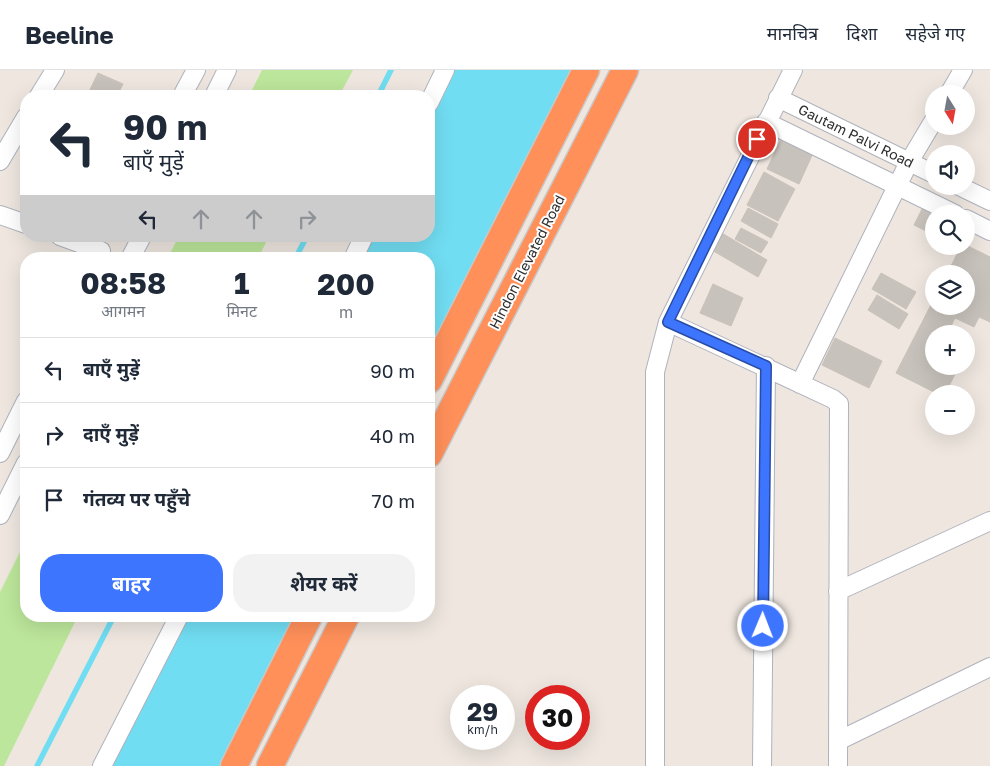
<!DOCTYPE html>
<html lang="hi">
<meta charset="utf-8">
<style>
:root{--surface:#fff;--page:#f2f2f3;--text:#1f2937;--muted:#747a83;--line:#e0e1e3;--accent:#3d75fe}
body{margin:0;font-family:"Golos Text","Noto Sans Devanagari",sans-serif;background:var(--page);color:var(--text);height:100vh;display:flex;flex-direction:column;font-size:19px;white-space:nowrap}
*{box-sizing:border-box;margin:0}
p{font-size:16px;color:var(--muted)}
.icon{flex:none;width:28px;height:28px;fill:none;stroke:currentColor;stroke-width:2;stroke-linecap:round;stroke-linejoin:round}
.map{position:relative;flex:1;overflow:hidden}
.sheet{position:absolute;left:20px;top:182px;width:415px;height:370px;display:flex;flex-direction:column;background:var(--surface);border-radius:20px;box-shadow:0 5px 20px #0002}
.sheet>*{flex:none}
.guide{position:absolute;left:20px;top:20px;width:415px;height:152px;border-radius:20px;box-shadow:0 5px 20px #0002;background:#fff;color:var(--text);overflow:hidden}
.needle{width:32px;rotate:169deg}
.buttons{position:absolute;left:925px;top:15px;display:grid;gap:10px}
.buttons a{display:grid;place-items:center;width:50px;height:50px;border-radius:50%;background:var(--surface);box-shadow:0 5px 20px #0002;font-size:25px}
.speed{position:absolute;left:450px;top:615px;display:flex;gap:10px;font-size:25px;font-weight:700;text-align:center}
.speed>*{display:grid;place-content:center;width:65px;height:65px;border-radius:50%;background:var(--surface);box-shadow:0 5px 20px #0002;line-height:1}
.speed small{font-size:12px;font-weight:400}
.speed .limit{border:8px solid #d22;background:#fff;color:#111}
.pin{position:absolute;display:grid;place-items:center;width:42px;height:42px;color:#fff;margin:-21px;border:2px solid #fff;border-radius:50%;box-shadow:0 1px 5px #0007}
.me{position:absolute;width:55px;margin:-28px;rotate:1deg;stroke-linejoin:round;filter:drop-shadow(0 0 4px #0008)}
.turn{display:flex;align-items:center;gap:18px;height:105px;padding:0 20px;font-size:22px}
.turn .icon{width:65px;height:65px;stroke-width:2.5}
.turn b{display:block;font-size:35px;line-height:42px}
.lanes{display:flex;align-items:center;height:48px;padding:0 20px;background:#0003;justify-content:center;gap:25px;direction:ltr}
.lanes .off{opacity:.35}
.eta{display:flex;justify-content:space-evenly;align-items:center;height:85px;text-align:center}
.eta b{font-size:30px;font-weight:700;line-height:35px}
.action{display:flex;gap:10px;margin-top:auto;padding:10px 20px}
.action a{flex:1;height:58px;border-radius:20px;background:var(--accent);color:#fff;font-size:20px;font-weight:700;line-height:58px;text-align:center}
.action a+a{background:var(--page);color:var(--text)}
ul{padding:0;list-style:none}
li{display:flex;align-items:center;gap:15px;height:65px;padding:0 20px;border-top:1px solid var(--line)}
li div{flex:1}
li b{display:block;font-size:19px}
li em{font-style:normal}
header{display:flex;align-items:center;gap:30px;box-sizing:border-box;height:70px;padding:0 25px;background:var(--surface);border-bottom:1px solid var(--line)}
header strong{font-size:24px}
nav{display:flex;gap:28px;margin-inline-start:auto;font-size:18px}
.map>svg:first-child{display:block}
</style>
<header>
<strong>Beeline</strong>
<nav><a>मानचित्र</a><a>दिशा</a><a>सहेजे गए</a></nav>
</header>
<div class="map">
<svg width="990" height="696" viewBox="0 0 990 696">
<rect width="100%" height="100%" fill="#eee6df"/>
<path fill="#bce69b" d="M 262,0 L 353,0 L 339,26 L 249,26 Z
M 179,166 L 269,166 L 258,189 L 167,189 Z
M 26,470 L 26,546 L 78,546 L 4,696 L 0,696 L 0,522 Z"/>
<path fill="#71ddf2" d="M 455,0 L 596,0 L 429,336 L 429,189 L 359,189 L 371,166 L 429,166 L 429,52 Z
M 183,546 L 322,546 L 247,696 L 110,696 Z"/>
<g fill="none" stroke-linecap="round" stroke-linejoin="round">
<path stroke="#71ddf2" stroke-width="5.5" d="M 378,26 L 391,0
M 295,189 L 307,166
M 37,696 L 114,546"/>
</g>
<path fill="#c7c2bb" stroke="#cac2b9" d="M 98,3 L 123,14 L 117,26 L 87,26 Z
M 782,67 L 814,81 L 799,114 L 767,99 Z
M 764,102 L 795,119 L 778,151 L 747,135 Z
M 924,135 L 941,144 L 934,144 L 934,165 L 914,155 Z
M 748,138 L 778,154 L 771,168 L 741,151 Z
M 741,158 L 768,172 L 761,183 L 735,169 Z
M 720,162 L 767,190 L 758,207 L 710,179 Z
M 966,175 L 990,187 L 990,252 L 979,247 L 974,257 L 955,248 L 947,264 L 934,264 L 934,296 L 959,296 L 945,324 L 938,324 L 896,303 L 934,229 L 934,236 L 966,236 L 966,204 L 947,204 L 961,176 Z
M 881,203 L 916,222 L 906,239 L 872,219 Z
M 713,214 L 743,228 L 731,256 L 700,243 Z
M 877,225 L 908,244 L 899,259 L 868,240 Z
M 835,268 L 882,291 L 869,318 L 822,295 Z"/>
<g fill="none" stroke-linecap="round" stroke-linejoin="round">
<defs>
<path id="minor" d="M 949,24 L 963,0
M 39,26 L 55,0
M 182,26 L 196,0
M 214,26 L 227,0
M 778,28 L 934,104
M 429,33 L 445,0
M 766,52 L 955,144
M 0,91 L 26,47
M 959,116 L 990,131
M 0,145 L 26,154
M 966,149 L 990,161
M 60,166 L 101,181
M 130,189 L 142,166
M 353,189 L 364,166
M 668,252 L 833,329 L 839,334 L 838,696
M 800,314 L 909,92 L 934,50
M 0,383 L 26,331
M 0,445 L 26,393
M 838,521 L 990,451
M 838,671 L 990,597
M 102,696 L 179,546
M 655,696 L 655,302 L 668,252 L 793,0
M 762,696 L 766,296"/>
<path id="highway" d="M 429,310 L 586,0
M 429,384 L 625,0
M 234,696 L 309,546
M 270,696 L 346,546"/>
</defs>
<use href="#minor" stroke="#afb3bd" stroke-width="20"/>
<use href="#highway" stroke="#c8c8c8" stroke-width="29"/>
<use href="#minor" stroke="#fff" stroke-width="18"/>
<use href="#highway" stroke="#ff905a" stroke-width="26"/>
</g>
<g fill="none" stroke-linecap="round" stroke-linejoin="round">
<defs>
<path id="route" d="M 757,69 L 668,252 L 766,296 L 763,556"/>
</defs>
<use href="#route" stroke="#284ca5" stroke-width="12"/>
<use href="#route" stroke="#3d75fe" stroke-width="9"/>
</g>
<g text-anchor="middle" stroke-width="4" stroke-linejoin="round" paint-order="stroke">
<g font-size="14" fill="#2d2d2d" stroke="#fff">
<text transform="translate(856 66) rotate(26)" y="5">Gautam Palvi Road</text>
<text transform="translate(527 192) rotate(-63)" y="5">Hindon Elevated Road</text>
</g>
</g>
</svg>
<div class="buttons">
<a><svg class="needle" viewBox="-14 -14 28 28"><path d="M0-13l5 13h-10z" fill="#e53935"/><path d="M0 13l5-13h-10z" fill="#747a83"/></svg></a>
<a><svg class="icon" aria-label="sound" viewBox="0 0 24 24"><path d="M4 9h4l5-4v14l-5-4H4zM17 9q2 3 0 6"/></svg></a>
<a><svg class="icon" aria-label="search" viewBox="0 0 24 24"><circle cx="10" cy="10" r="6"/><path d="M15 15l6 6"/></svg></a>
<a><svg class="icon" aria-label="layers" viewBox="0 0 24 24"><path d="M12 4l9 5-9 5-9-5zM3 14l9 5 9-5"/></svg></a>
<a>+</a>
<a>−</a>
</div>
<div class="speed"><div>29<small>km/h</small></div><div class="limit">30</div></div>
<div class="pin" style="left:757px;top:69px;background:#d93025"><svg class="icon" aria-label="arrive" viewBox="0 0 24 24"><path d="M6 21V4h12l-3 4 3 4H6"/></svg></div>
<svg class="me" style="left:763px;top:556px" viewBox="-20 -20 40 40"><circle r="17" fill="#3d75fe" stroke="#fff" stroke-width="3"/><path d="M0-11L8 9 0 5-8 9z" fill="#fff"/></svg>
<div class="guide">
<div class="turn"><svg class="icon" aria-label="left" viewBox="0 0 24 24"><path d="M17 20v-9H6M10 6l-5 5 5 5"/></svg><div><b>90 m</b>बाएँ मुड़ें</div></div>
<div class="lanes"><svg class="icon" aria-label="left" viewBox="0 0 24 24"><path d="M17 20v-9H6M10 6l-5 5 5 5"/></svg><svg class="icon off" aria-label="ahead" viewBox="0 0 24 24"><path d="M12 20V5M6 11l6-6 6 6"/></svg><svg class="icon off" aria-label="ahead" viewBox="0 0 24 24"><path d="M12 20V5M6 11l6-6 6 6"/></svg><svg class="icon off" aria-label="right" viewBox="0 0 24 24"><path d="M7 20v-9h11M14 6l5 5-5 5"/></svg></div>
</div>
<section class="sheet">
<div class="eta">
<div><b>08:58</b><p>आगमन</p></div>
<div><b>1</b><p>मिनट</p></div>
<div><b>200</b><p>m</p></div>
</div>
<ul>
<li><svg class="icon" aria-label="left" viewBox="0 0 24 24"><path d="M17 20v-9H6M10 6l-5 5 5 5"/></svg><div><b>बाएँ मुड़ें</b></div><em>90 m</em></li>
<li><svg class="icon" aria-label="right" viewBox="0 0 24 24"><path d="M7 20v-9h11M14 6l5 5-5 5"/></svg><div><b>दाएँ मुड़ें</b></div><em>40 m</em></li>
<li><svg class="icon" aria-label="arrive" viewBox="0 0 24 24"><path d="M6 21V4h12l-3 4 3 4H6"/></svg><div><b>गंतव्य पर पहुँचे</b></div><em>70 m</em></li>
</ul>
<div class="action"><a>बाहर</a><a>शेयर करें</a></div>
</section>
</div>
